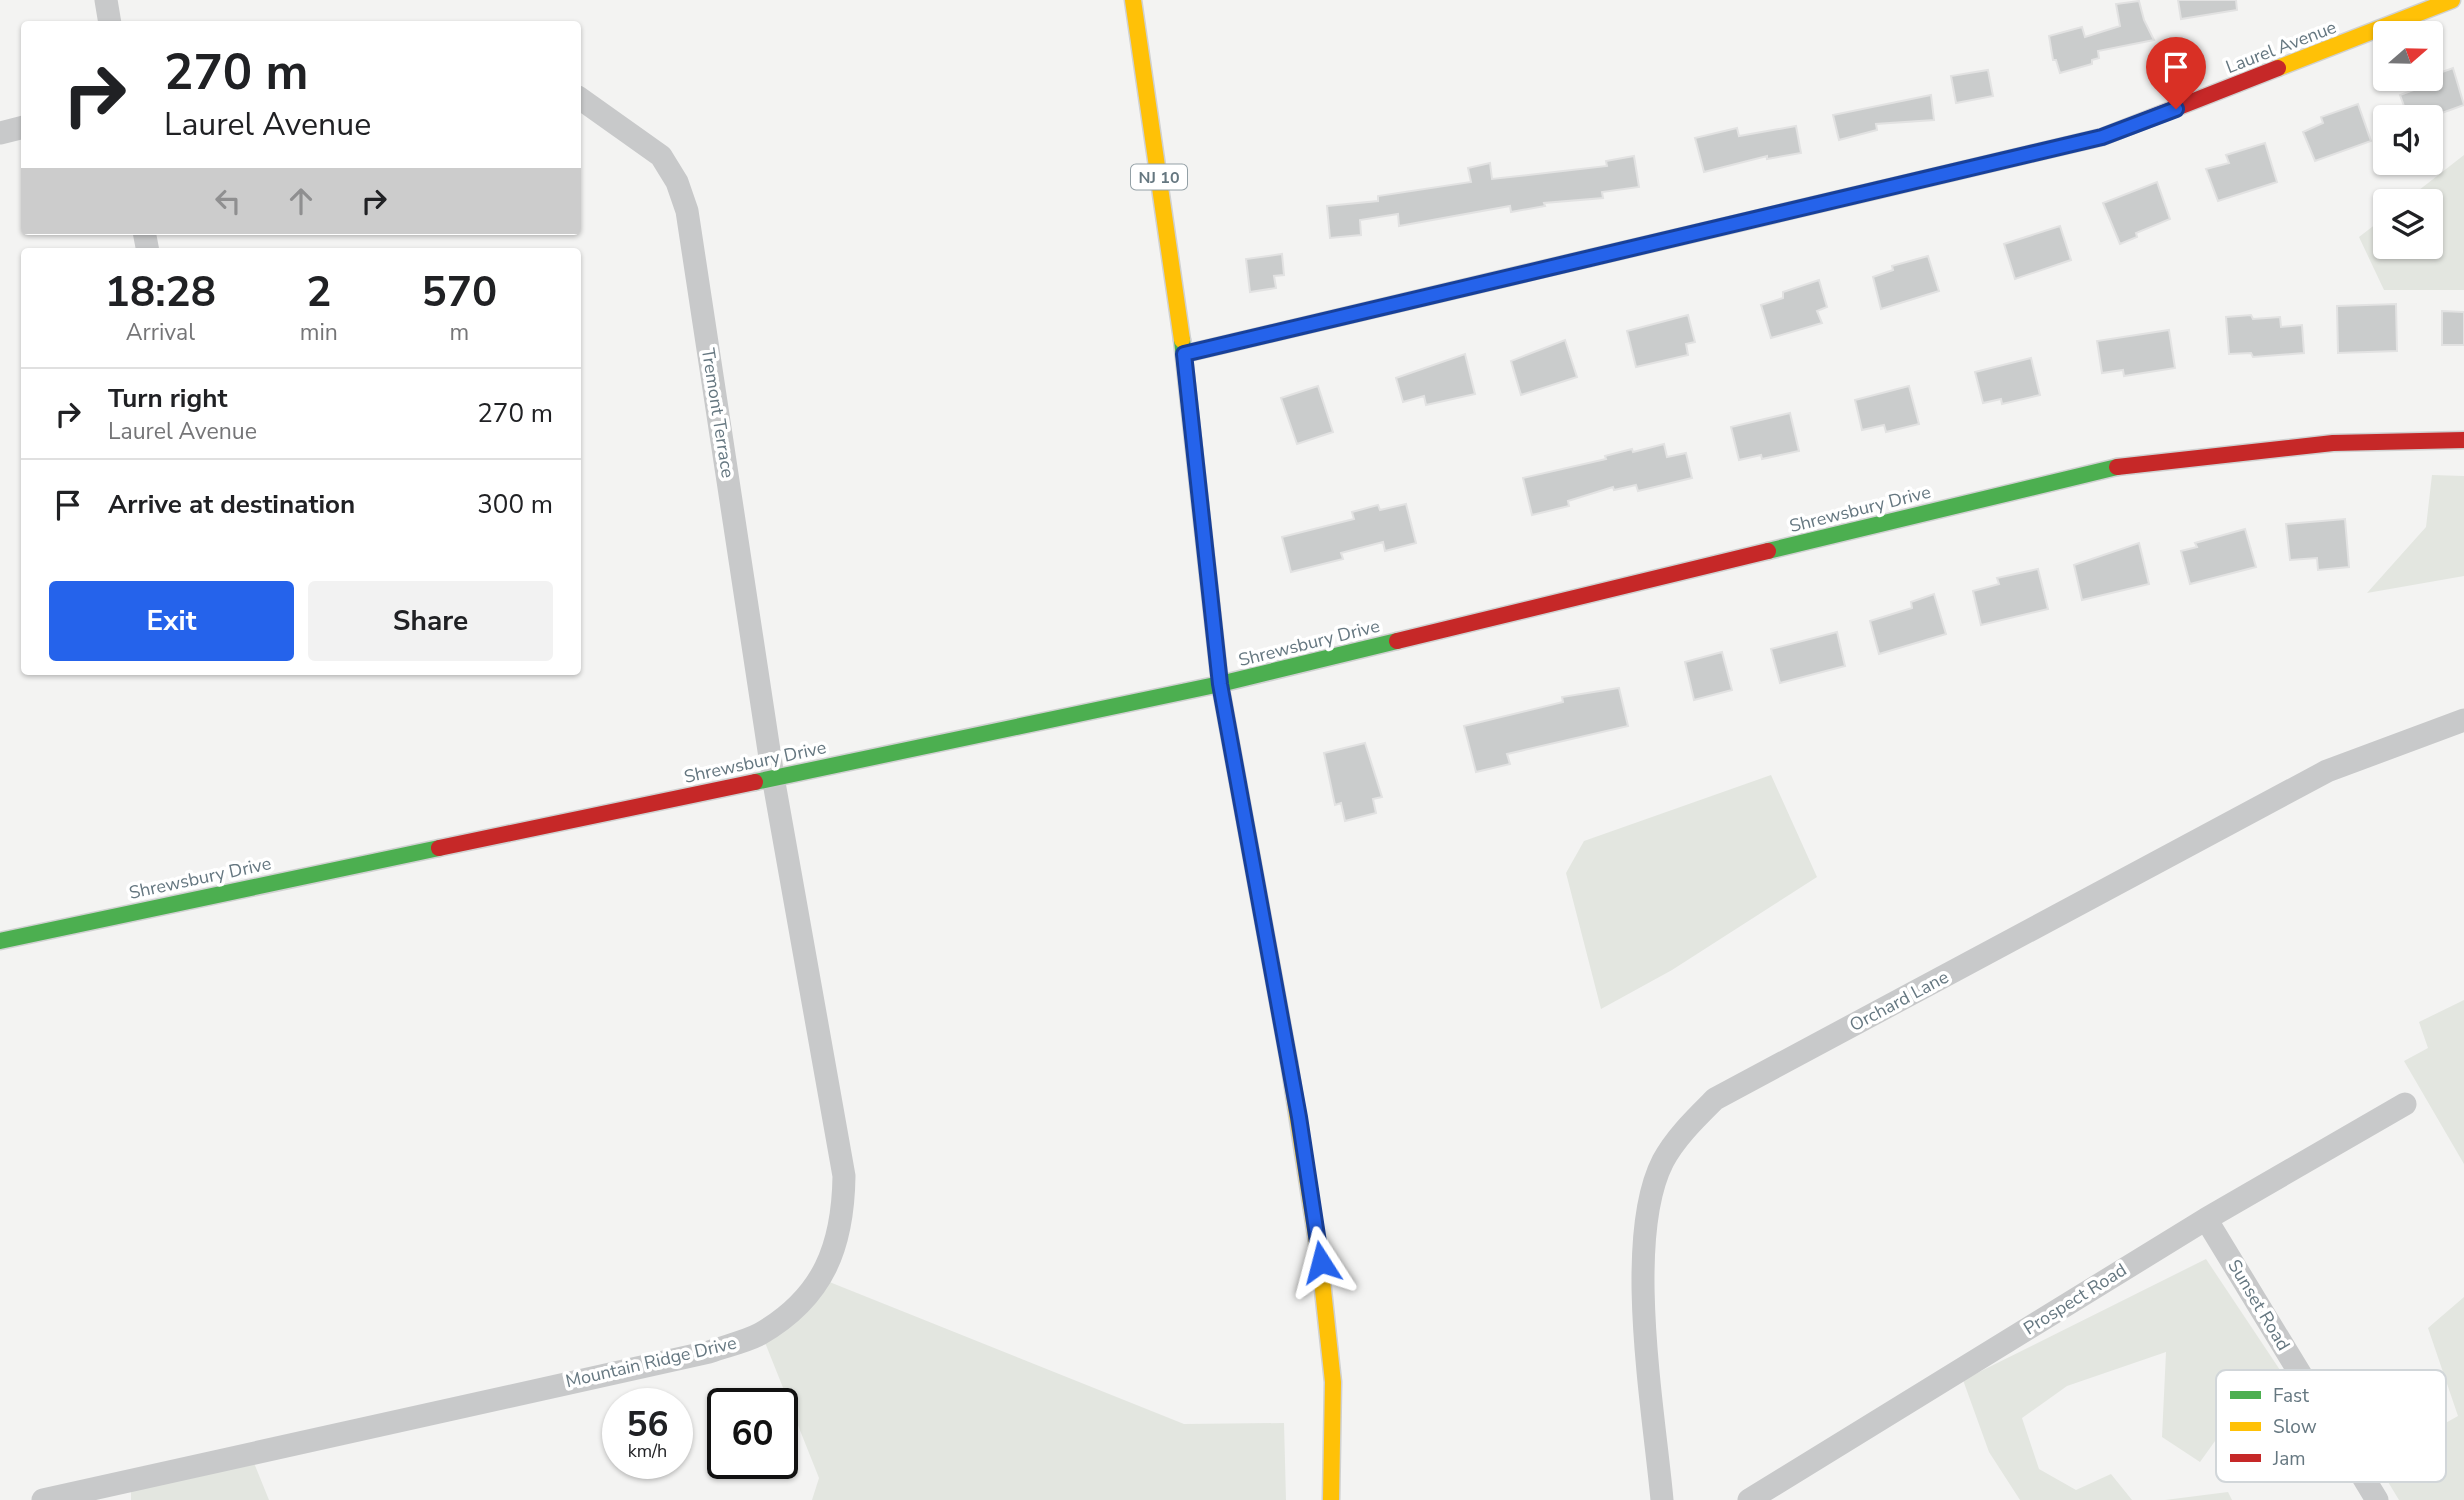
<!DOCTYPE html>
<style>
:root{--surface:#fff;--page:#f2f2f2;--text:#202124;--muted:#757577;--line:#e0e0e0;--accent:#2563eb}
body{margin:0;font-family:"Nunito Sans",sans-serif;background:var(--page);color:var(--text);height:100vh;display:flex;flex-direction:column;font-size:26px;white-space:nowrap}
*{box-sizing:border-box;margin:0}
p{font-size:23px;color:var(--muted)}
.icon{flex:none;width:38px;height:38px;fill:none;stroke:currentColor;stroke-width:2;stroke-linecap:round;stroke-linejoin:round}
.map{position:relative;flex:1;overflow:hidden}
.drawer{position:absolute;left:21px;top:248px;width:560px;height:427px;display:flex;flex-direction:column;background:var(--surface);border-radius:7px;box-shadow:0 2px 5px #0004}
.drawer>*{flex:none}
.banner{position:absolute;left:21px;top:21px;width:560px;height:214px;border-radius:7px;box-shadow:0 2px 5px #0004;background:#fff;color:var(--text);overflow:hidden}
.needle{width:46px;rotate:70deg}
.buttons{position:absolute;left:2373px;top:21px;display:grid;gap:14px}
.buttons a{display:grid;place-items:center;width:70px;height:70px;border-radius:7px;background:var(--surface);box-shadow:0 2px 5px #0004;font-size:35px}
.speed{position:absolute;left:602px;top:1388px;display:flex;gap:14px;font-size:35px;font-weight:700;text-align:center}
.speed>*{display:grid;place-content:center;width:91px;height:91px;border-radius:50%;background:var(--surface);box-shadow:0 2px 5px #0004;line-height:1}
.speed small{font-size:18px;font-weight:400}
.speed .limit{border:4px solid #111;border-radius:10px;background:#fff;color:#111}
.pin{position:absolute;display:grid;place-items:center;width:60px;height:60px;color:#fff;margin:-72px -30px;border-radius:50% 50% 50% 0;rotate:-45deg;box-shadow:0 0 7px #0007}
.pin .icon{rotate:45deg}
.me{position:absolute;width:77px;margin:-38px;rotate:351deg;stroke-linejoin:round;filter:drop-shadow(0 0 5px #0008)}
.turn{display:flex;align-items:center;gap:24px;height:147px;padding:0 28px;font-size:32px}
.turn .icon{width:91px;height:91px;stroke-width:2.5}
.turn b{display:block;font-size:49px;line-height:60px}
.lanes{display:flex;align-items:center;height:66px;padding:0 28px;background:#0003;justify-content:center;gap:35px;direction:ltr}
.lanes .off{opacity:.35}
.eta{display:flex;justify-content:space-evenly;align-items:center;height:119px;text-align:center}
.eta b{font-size:42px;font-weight:700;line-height:49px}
.cta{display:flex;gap:14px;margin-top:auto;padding:14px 28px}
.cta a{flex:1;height:80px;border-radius:7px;background:var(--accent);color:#fff;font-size:28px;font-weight:700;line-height:80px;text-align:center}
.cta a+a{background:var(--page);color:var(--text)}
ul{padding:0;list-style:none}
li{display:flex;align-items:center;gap:21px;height:91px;padding:0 28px;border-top:2px solid var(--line)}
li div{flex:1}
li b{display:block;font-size:26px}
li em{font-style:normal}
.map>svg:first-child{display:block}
</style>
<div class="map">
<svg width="2464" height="1500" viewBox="0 0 2464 1500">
<rect width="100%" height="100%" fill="#f3f3f2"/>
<path fill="#e3e6e0" d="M 2464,155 L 2464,290 L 2384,290 L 2359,237 L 2385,217 L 2385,247 L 2431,247 L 2431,201 L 2405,201 Z
M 2432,475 L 2464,476 L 2464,576 L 2367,593 L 2426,527 Z
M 1771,775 L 1817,877 L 1672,970 L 1601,1009 L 1566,873 L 1584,841 Z
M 2464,1000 L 2464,1164 L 2404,1061 L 2428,1048 L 2419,1022 Z
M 2206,1259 L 2296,1394 L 2238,1409 L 2200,1462 L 2162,1437 L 2166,1352 L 2067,1386 L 2022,1418 L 2039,1469 L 2076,1490 L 2111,1474 L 2132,1500 L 2020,1500 L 1989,1452 L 1963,1380 Z
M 827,1281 L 1184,1424 L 1284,1423 L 1286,1500 L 812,1500 L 819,1478 L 764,1340 Z
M 2464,1297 L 2464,1500 L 2399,1500 L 2376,1462 L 2458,1416 L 2428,1328 Z
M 252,1458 L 269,1500 L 131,1500 L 131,1483 Z
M 2228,1492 L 2232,1500 L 2165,1500 Z"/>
<path fill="#cacccc" stroke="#e2e2e2" stroke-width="2" d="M 2178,0 L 2236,0 L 2237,10 L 2181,19 Z
M 2139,1 L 2144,20 L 2154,40 L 2098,51 L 2099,58 L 2092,60 L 2092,64 L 2060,73 L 2056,60 L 2053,60 L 2049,36 L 2082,27 L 2085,37 L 2120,26 L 2116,4 Z
M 2453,68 L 2464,105 L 2431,117 L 2408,117 L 2400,95 L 2419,88 L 2417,81 L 2431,79 L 2431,76 Z
M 1988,70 L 1993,96 L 1956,103 L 1951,76 Z
M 1931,95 L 1934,120 L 1876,124 L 1877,130 L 1839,140 L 1833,115 Z
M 2358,104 L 2371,141 L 2315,161 L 2303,132 L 2323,123 L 2321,117 Z
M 1796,126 L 1801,153 L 1767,159 L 1767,156 L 1704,172 L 1695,138 L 1737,128 L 1739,136 Z
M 2265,143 L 2277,182 L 2218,201 L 2206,169 L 2229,163 L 2226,155 Z
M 1634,156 L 1639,187 L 1602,192 L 1603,198 L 1544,203 L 1545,206 L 1511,212 L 1510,206 L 1399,226 L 1398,214 L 1360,220 L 1361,235 L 1330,238 L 1327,206 L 1378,201 L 1378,196 L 1471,182 L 1468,168 L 1490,163 L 1492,179 L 1607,166 L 1606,161 Z
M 2157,182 L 2170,219 L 2136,233 L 2137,237 L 2120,244 L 2103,203 Z
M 2060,226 L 2071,260 L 2015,279 L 2004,244 Z
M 1282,254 L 1284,275 L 1274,276 L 1276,288 L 1250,292 L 1246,259 Z
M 1928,256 L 1939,291 L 1881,309 L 1873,277 L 1893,270 L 1892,266 Z
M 1819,280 L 1827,307 L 1817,311 L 1822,323 L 1771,338 L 1761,305 L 1783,298 L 1783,292 Z
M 2396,304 L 2397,351 L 2338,353 L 2337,306 Z
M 2442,311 L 2464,312 L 2464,345 L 2442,345 Z
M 1688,315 L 1695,342 L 1686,344 L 1688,355 L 1636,367 L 1627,331 Z
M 2251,315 L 2253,319 L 2280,317 L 2281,327 L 2302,325 L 2304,353 L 2253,357 L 2251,353 L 2229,354 L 2226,317 Z
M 2169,330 L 2175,368 L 2124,376 L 2123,370 L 2102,373 L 2097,341 Z
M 1565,340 L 1577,377 L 1521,395 L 1511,361 Z
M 1465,354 L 1475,394 L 1426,405 L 1424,396 L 1403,402 L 1396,378 Z
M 2031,358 L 2040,395 L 2002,404 L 2001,399 L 1983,403 L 1975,372 Z
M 1318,386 L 1333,432 L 1297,444 L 1281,398 Z
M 1909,386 L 1919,424 L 1886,432 L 1884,425 L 1862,430 L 1855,400 Z
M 1790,413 L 1799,451 L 1762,459 L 1761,455 L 1739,460 L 1731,427 Z
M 1664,444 L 1667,457 L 1686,453 L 1692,478 L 1638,491 L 1636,485 L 1614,490 L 1613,487 L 1568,501 L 1569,506 L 1532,515 L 1523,478 L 1606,459 L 1605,456 L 1632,449 L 1633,452 Z
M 1406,504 L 1416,543 L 1385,551 L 1383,542 L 1341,553 L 1343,559 L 1291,572 L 1282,537 L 1354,519 L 1352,512 L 1378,505 L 1380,510 Z
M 2345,519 L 2349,567 L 2318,570 L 2317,558 L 2290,560 L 2286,524 Z
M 2245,529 L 2256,567 L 2190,584 L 2181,551 L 2197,547 L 2195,543 Z
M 2139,543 L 2149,584 L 2082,600 L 2074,565 Z
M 2038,569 L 2048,609 L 1981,625 L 1973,591 L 1999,584 L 1997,578 Z
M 1934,594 L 1946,634 L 1879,654 L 1870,621 L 1912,608 L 1911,602 Z
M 1837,632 L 1845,666 L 1780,683 L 1771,649 Z
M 1722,652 L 1732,690 L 1694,700 L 1685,662 Z
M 1619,688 L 1628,726 L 1507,754 L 1510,764 L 1476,772 L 1464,726 L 1563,702 L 1562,697 Z
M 1365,743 L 1382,797 L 1373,799 L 1376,813 L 1345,821 L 1341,803 L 1335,805 L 1324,753 Z"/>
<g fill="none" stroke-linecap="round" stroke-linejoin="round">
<defs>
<path id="fast" d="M 1182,340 L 1220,684 L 1289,1062
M 1184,354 L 1590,258
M 1768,551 L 2117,467
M 755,782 L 1220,684 L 1397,641
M 0,941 L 439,848"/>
<path id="slow" d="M 1133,0 L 1182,340
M 2278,68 L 2452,0
M 1590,258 L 1878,190
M 1289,1062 L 1320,1262 L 1333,1382 L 1331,1500"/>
<path id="jam" d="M 1878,190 L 2102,137 L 2278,68
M 2117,467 L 2333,443 L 2464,440
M 1397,641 L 1768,551
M 439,848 L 755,782"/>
</defs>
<use href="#fast" stroke="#d0d1d1" stroke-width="19"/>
<use href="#slow" stroke="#d0d1d1" stroke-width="19"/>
<use href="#jam" stroke="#d0d1d1" stroke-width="19"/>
<path stroke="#c8c9ca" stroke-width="23" d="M 106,0 L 110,24
M 0,133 L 24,127
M 144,231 L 148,252
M 2206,1219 L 2377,1500
M 43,1500 L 709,1352 C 725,1346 745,1342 760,1334 C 824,1297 843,1246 844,1176 L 773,777 L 687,211 L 677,182 L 661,156 L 578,97
M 1662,1500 C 1654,1411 1623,1239 1663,1161 C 1676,1137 1696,1118 1715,1099 L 2327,771 L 2464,720
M 1749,1500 L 2206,1219 L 2405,1104"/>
<use href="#fast" stroke="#4caf50" stroke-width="16"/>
<use href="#slow" stroke="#ffc107" stroke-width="16"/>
<use href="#jam" stroke="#c62828" stroke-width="16"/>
</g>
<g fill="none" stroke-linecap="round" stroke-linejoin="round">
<defs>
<path id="route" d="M 1321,1262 L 1299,1117 L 1220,684 L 1184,354 L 2102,137 L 2176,109"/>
</defs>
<use href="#route" stroke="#184099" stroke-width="18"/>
<use href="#route" stroke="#2563eb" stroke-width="12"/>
</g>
<g text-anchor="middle" stroke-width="7" stroke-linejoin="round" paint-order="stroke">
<rect fill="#fff" stroke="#93a0a6" stroke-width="2" x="1131" y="164.5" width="56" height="25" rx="5"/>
<g font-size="16" font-weight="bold" fill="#657780">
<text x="1159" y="183">NJ 10</text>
</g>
<g font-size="18" fill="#657780" stroke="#fff">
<text transform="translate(2281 47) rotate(-21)" y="6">Laurel Avenue</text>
<text transform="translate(718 413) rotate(81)" y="6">Tremont Terrace</text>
<text transform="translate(1860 509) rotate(-14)" y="6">Shrewsbury Drive</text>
<text transform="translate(1309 643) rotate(-14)" y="6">Shrewsbury Drive</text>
<text transform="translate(755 762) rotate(-12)" y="6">Shrewsbury Drive</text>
<text transform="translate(200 878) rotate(-12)" y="6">Shrewsbury Drive</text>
<text transform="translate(1899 1001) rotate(-28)" y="6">Orchard Lane</text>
<text transform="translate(2075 1299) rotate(-32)" y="6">Prospect Road</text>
<text transform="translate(2259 1305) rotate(59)" y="6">Sunset Road</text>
<text transform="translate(651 1362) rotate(-13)" y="6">Mountain Ridge Drive</text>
</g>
</g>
<rect x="2216" y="1370" width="230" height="112" rx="10" fill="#fff" stroke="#d1d6d9" stroke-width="2"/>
<rect x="2230" y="1391" width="31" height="8" fill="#4caf50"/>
<rect x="2230" y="1422" width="31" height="9" fill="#ffc107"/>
<rect x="2230" y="1454" width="31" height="8" fill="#c62828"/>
<g font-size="19" fill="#657780">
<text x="2273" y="1402">Fast</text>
<text x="2273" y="1433">Slow</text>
<text x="2273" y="1465">Jam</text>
</g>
</svg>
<div class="buttons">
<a><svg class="needle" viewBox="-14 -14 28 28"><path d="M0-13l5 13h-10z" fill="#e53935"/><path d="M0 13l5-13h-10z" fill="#757577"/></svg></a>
<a><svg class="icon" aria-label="sound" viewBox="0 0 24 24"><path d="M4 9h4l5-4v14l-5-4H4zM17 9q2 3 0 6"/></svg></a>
<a><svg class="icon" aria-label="layers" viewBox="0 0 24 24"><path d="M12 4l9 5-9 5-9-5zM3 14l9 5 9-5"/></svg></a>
</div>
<div class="speed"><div>56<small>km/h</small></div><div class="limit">60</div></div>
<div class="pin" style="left:2176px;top:109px;background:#d93025"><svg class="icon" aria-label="arrive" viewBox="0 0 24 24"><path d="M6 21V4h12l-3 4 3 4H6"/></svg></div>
<svg class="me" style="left:1321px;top:1262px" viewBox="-20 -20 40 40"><path d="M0-17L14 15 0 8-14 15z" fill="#2563eb" stroke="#fff" stroke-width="4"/></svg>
<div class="banner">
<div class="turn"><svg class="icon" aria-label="right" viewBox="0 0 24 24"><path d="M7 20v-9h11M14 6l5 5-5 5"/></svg><div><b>270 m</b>Laurel Avenue</div></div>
<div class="lanes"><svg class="icon off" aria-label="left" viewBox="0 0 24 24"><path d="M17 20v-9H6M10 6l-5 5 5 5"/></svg><svg class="icon off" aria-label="ahead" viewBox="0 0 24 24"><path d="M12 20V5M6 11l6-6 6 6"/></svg><svg class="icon" aria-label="right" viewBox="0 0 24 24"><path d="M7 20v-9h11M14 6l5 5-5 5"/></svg></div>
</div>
<section class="drawer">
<div class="eta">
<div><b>18:28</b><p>Arrival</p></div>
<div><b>2</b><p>min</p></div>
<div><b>570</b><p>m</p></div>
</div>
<ul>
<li><svg class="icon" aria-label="right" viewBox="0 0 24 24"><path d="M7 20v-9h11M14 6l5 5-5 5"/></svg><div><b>Turn right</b><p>Laurel Avenue</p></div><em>270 m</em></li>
<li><svg class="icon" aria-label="arrive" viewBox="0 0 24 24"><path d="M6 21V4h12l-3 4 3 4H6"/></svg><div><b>Arrive at destination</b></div><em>300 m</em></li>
</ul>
<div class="cta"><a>Exit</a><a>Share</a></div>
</section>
</div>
